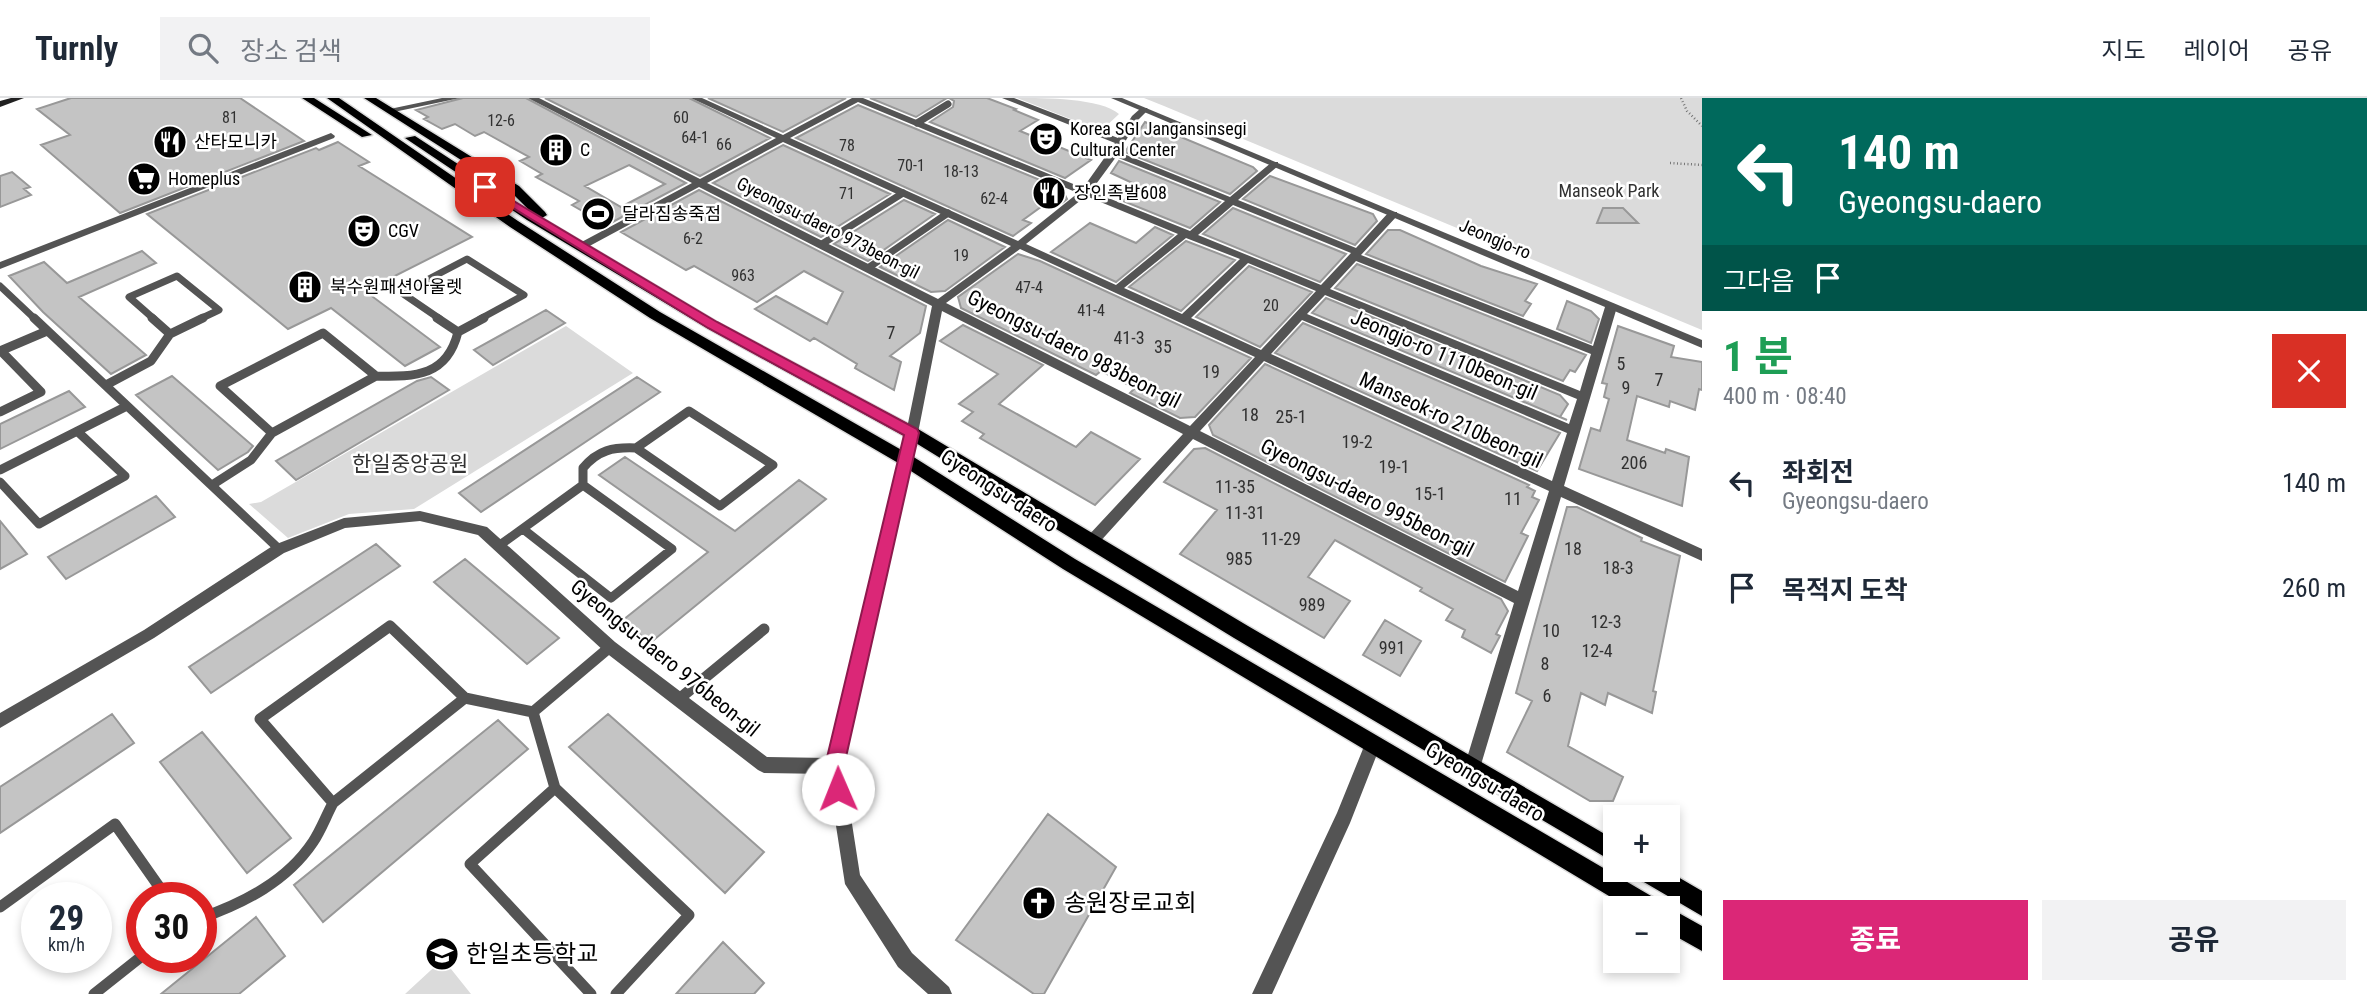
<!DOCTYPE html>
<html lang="ko">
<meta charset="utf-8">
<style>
:root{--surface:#fff;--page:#f2f2f3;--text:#1f2937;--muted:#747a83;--line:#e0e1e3;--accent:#db2777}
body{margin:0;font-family:"Roboto Condensed","Noto Sans KR",sans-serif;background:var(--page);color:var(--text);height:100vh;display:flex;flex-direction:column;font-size:26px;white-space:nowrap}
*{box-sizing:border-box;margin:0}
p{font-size:23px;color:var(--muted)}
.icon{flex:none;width:38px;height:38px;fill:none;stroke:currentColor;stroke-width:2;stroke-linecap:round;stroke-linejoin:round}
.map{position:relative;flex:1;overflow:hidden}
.drawer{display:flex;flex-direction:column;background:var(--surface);width:665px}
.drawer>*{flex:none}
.top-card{background:#00695c;color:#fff;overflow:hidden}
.controls{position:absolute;left:1603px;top:707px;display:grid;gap:14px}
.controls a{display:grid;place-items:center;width:77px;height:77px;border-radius:0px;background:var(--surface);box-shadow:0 4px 10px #0003;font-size:35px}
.speed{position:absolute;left:21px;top:784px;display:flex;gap:14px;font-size:35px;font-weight:700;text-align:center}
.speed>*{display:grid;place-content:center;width:91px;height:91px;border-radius:50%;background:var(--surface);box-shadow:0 4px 10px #0003;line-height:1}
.speed small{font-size:18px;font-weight:400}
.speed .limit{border:10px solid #d22;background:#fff;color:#111}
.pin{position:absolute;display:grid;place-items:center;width:60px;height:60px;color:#fff;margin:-30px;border-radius:14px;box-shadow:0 4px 10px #0006}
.me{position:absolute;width:77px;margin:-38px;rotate:359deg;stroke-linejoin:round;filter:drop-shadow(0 0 5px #0008)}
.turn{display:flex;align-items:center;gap:24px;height:147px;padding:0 21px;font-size:32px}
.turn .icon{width:91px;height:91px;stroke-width:2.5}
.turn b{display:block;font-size:49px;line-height:60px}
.then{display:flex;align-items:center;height:66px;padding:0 21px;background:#0003;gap:14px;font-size:26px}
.round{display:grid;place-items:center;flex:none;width:74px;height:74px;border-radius:0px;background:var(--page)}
.summary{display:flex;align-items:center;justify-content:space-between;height:119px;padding:0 21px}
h1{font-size:42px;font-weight:700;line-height:52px;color:#1e9e55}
.action{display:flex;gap:14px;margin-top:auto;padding:14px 21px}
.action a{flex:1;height:80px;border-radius:0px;background:var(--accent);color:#fff;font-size:28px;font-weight:700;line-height:80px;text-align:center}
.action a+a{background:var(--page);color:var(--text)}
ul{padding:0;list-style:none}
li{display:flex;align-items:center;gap:21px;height:105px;padding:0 21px}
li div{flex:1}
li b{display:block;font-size:26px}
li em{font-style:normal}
header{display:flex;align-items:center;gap:42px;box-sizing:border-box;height:98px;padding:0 35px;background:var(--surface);border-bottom:2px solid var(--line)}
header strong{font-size:33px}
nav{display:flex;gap:38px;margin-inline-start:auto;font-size:24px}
.search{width:490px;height:63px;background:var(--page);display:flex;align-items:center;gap:18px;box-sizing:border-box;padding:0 24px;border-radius:0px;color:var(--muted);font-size:26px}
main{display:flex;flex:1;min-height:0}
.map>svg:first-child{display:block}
</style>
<header>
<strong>Turnly</strong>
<div class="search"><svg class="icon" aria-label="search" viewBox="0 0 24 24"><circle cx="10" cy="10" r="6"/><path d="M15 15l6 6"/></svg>장소 검색</div>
<nav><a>지도</a><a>레이어</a><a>공유</a></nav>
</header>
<main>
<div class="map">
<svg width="1702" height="896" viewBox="0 0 1702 896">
<rect width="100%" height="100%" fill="#fff"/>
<path fill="#dbdbdb" d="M 1017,0 C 1044,0 1101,0 1119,16 L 1101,33 Z
M 1144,0 L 1702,0 L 1702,232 L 1164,8 Z
M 566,228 L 633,275 L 414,411 L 349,416 L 288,440 L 249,406 L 261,404 Z
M 443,861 L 471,896 L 405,896 Z"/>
<path fill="#c4c4c4" stroke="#989898" stroke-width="2" fill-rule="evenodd" d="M 71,0 L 240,0 L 304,43 L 120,115 L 41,47 L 70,37 L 37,11 Z
M 463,0 L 526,0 L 686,85 L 607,127 L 572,107 L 579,103 L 536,79 L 542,76 L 520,63 L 529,59 L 484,34 L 475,38 L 455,26 L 442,31 L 424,21 L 428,19 L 416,12 ZM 629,67 L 665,86 L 621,109 L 585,88 Z
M 545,0 L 689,0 L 770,40 L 700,78 Z
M 708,0 L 846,0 L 783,34 Z
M 870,0 L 947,0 L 916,19 Z
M 949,0 L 987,0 L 1016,11 L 1014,12 L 1038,22 L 1020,33 L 1091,62 L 1065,80 L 930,24 L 953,9 L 954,3 Z
M 858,7 L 1062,91 L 1067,101 L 1062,105 L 1052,101 L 1023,122 L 1031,125 L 1013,138 L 796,40 Z
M 1145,24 L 1253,69 L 1257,73 L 1230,96 L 1125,54 Z
M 338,44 L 369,64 L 359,68 L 472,139 L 365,193 L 440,249 L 405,268 L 331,210 L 288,231 L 147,116 L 316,50 L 319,52 Z
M 783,47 L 890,96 L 821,139 L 713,85 Z
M 1119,63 L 1220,104 L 1190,130 L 1123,103 L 1141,89 L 1111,75 Z
M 12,74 L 30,89 L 24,91 L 31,97 L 0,109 L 0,78 Z
M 1270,78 L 1373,116 L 1377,123 L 1355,147 L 1243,101 Z
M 699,92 L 926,208 L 920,235 L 890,258 L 901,264 L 894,292 L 855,270 L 857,266 L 814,240 L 810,243 L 755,211 L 776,198 L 827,226 L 843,194 L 804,173 L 757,204 L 694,168 L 686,172 L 621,134 Z
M 904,102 L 935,116 L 868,163 L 834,146 Z
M 1233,110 L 1346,156 L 1320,184 L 1203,136 Z
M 1603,110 L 1623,110 L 1638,125 L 1597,125 Z
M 948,122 L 1005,149 L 945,193 L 931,194 L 880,169 Z
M 1090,125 L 1136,145 L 1155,129 L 1173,137 L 1116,184 L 1051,154 Z
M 1388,132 L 1400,132 L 1481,168 L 1537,186 L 1525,203 L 1531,206 L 1523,218 L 1366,156 Z
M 1186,143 L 1235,162 L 1181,213 L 1129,189 Z
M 142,153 L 156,165 L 79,199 L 146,257 L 111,276 L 43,214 L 9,178 L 44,164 L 67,185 Z
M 1018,156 L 1040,163 L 1251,260 L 1195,319 L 1180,320 L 1130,295 L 1135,290 L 1101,273 L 1096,277 L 961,210 L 958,199 Z
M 1357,166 L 1586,257 L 1575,274 L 1570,272 L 1563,283 L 1335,190 Z
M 1249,168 L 1312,194 L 1260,249 L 1196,219 Z
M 1326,200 L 1560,297 L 1568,306 L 1560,319 L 1567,322 L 1312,215 Z
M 1567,203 L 1591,213 L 1599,221 L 1591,245 L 1557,231 Z
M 546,212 L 565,225 L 493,267 L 474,252 Z
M 1303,225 L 1560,335 L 1537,373 L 1275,255 Z
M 963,227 L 1043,267 L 999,306 L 1076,349 L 1091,334 L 1140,361 L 1095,407 L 980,340 L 984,336 L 962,323 L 973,314 L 959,306 L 998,276 L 940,243 Z
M 1618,228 L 1674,248 L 1671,259 L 1702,264 L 1702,292 L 1699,291 L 1695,312 L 1670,303 L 1669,309 L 1637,298 L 1627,342 L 1665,355 L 1666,351 L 1689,359 L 1682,408 L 1579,371 L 1591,330 L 1600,333 L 1609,301 L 1604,299 L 1607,286 L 1602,285 Z
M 1265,266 L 1529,387 L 1527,389 L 1535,393 L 1532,399 L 1539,402 L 1521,435 L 1528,438 L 1505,484 L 1213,337 L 1209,327 Z
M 172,278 L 253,348 L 248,354 L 218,372 L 136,297 Z
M 431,279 L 449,292 L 296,382 L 276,363 L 417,283 Z
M 637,279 L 660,294 L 481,414 L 459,395 Z
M 69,293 L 85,309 L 0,351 L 0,326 Z
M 1205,350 L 1501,501 L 1508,513 L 1496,536 L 1500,538 L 1491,555 L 1462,539 L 1465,532 L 1446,522 L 1453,511 L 1420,493 L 1422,490 L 1335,442 L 1308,479 L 1350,503 L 1324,540 L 1180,456 L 1217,412 L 1164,384 L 1194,351 Z
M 625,359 L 735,433 L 799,382 L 826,401 L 650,545 L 623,522 L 708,454 L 599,377 Z
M 156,398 L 175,419 L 66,481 L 48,459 Z
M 1567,409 L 1577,409 L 1642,440 L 1641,443 L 1680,458 L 1653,593 L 1656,594 L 1652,615 L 1608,595 L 1605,607 L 1581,595 L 1568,648 L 1623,679 L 1613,703 L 1590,703 L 1507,654 L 1532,603 L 1516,595 Z
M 0,423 L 27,456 L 0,471 Z
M 376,446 L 400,468 L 211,595 L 189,569 Z
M 465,461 L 559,540 L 527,566 L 434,484 Z
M 1385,522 L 1421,543 L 1400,578 L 1363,557 Z
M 112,616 L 134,645 L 0,735 L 0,689 Z
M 608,616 L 764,754 L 725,795 L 569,649 Z
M 498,622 L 528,651 L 323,824 L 294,787 Z
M 202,634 L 291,740 L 247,775 L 160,664 Z
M 1048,716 L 1116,769 L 1044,896 L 1034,896 L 956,842 Z
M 256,819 L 285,858 L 239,896 L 161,896 Z
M 723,844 L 764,885 L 754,896 L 676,896 Z"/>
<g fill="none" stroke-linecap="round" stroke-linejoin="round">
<defs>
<path id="primary" d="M 302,0 L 314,0 L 372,37 L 362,39 Z
M 327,0 L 339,0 L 518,123 L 660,214 L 912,358 L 1075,461 L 1658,802 L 1661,810 L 1629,810 L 1063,471 L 900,366 L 650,220 L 510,129 Z
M 364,0 L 376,0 L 519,88 L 545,114 L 547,117 L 542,120 L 717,224 L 918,331 L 1248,528 L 1615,742 L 1615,765 L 1234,540 L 906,339 L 707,230 L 527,122 L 405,40 L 415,38 L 530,113 L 511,94 Z
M 1634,772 L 1666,772 L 1702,793 L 1702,818 L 1637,780 Z
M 1668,809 L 1702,828 L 1702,853 L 1668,834 Z"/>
</defs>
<use href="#primary" stroke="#dbdbdb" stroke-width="3"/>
<path stroke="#767676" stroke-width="2.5" stroke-dasharray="1 2.5" stroke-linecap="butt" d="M 1681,0 L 1687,13 L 1702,28
M 1670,65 L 1702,67"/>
<path stroke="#545454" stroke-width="7" d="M 917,25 L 948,6
M 822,146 L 903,95
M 868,170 L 948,115
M 0,188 L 35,221
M 154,221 L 129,199 L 177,178 L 219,212 L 200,221
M 440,221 L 402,195 L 467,161 L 524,197 L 480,221"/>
<path stroke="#545454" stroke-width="9" d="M 34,220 L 279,451
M 152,220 L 170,236
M 437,220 L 458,234
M 458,234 L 484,220
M 323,235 L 376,278 L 272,335 L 220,288 Z
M 170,236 L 203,220
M 0,253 L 47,233
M 376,278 C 416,279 447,278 458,234
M 106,287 L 151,263 L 170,236
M 689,313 L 773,367 L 720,408 L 636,350 Z
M 0,314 L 41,294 L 1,253
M 0,372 L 127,308
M 0,384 L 39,426 L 125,378 L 77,333
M 212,387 L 251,362 L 272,335
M 583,387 L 583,370 C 598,352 613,349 636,350
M 500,447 L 583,387 L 672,451 L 611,500 L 523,431"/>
<path stroke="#545454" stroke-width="11" d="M 390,528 L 465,600 L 333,705 L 260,621 Z
M 610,549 L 533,614 L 555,690 L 689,817 L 616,896
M 465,600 L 533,614
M 679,601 L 764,531
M 555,690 L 470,766 L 591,896
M 0,809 L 115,726 L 167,800
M 201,820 C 244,805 287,783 313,744 C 321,732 326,718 333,705
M 94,896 L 142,858"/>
<path fill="#545454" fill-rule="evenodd" d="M 442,0 L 460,0 L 389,15 L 385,12 Z
M 528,0 L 539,0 L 700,81 L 776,40 L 691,0 L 702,0 L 783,37 L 852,0 L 863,0 L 1083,90 L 1115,45 L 1002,0 L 1014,0 L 1118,40 L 1132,18 L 1141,10 L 1147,10 L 1148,12 L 1138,22 L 1119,54 L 1230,99 L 1272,64 L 1278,64 L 1278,68 L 1238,102 L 1356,150 L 1389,114 L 1397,114 L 1397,118 L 1361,157 L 1593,248 L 1605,209 L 1607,207 L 1615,207 L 1617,209 L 1564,388 L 1702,451 L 1702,463 L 1561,399 L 1480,670 L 1478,675 L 1472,678 L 1466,675 L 1464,670 L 1514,505 L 1193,341 L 1097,447 L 1087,447 L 1085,443 L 1087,439 L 1183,336 L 942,213 L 918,335 L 843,668 L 860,777 L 912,855 L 949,889 L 952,896 L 928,896 L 898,869 L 845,786 L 828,676 L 764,675 L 758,672 L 605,554 L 478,437 L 420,423 L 345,430 L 284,455 L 154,540 L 0,630 L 0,615 L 144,532 L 274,447 L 344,420 L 420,413 L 487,429 L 615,544 L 767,659 L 829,660 L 906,335 L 932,208 L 699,89 L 584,151 L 576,151 L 576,147 L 692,85 ZM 858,4 L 1078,95 L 1018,143 L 790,40 ZM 783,44 L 1011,148 L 938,201 L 707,85 ZM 1116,59 L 1225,103 L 1190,133 L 1091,93 ZM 1086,98 L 1178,136 L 1116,187 L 1026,146 ZM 1233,107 L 1351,155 L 1321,187 L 1198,137 ZM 1186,140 L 1240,161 L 1182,216 L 1124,190 ZM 1020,151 L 1255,259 L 1190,328 L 946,205 ZM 1356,163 L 1591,256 L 1580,293 L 1330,191 ZM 1248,165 L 1316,193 L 1261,252 L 1191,220 ZM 1325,197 L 1577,301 L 1569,326 L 1307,216 ZM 1302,222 L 1567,335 L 1552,383 L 1271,256 ZM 1264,263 L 1549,393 L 1518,493 L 1200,333 Z
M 331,35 L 335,38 L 334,40 L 0,171 L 0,164 Z
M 1373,639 L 1379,641 L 1381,646 L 1350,725 L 1272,896 L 1252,896 L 1337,715 L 1367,641 Z"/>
<path fill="#545454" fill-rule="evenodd" d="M 1111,0 L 1122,0 L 1702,242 L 1702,250 Z"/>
<path fill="#212121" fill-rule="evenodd" d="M 11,0 L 24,0 L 0,9 L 0,3 Z"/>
<use href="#primary" fill="#000" fill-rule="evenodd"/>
</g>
<path fill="#db2777" stroke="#8e194d" stroke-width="2" d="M 485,86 L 717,224 L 917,331 L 919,335 L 844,668 L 848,691 L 845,697 L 838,700 L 831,697 L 825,668 L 904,337 L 708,230 L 482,91 L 482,87 Z"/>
<defs>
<symbol id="theatre-disc" viewBox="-11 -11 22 22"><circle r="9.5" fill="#000" stroke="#fff"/><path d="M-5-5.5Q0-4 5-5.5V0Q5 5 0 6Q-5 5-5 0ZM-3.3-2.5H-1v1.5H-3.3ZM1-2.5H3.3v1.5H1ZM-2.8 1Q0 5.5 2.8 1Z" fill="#fff"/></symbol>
<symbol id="restaurant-disc" viewBox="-11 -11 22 22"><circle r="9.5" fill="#000" stroke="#fff"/><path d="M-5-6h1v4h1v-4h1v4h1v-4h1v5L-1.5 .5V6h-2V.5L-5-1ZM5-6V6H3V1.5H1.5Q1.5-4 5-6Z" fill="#fff"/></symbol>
<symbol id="building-disc" viewBox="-11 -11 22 22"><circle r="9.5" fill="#000" stroke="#fff"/><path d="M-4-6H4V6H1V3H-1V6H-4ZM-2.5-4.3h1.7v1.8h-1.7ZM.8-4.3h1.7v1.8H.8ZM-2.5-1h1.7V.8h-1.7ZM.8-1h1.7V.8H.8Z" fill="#fff"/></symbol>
<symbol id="supermarket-disc" viewBox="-11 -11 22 22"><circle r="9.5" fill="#000" stroke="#fff"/><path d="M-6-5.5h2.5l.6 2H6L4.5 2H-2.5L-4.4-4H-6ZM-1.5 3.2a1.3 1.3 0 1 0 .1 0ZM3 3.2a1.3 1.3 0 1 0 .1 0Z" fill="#fff"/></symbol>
<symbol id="stadium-disc" viewBox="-11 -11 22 22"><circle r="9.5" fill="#000" stroke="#fff"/><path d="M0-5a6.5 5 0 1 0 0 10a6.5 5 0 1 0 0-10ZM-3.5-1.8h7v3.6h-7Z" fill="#fff"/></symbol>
<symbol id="church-disc" viewBox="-11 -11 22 22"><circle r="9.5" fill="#000" stroke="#fff"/><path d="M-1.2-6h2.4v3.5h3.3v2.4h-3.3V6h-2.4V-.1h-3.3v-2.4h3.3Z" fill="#fff"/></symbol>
<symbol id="school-disc" viewBox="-11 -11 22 22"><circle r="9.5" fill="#000" stroke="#fff"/><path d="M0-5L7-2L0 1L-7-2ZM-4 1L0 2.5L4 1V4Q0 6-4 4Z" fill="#fff"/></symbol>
</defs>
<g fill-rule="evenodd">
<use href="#theatre-disc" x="1027" y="22" width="38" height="38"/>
<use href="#restaurant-disc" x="151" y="25" width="38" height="38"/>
<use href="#building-disc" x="537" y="33" width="38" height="38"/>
<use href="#supermarket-disc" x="125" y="62" width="38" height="38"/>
<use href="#restaurant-disc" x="1030" y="76" width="38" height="38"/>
<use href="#stadium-disc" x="579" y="97" width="38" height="38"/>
<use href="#theatre-disc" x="345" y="114" width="38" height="38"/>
<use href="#building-disc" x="286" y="170" width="38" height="38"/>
<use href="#church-disc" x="1020" y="786" width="38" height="38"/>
<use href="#school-disc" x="423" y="837" width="38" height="38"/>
</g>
<g text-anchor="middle" stroke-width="5" stroke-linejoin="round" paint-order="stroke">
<g font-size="16" fill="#313131">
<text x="230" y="25">81</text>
<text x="681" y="25">60</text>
<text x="501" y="28">12-6</text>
<text x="695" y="45">64-1</text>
<text x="724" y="52">66</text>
<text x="847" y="53">78</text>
<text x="911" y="73">70-1</text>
<text x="961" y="79">18-13</text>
<text x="847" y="101">71</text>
<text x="994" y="106">62-4</text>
<text x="693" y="146">6-2</text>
<text x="961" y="163">19</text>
<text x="743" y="183">963</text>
<text x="1029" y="195">47-4</text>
<text x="1271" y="213">20</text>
<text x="1091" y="218">41-4</text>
</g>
<g font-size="18" fill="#000" stroke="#fff" text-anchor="start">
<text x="1070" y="37">Korea SGI Jangansinsegi<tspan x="1070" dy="21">Cultural Center</tspan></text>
<text x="194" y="50">산타모니카</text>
<text x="580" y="58">C</text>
<text x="168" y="87">Homeplus</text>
<text x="1074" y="101">장인족발608</text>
<text x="622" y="122">달라짐송죽점</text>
<text x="388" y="139">CGV</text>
<text x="330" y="195">북수원패션아울렛</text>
</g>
<g font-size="18" fill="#323232" stroke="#fff">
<text x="1609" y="99">Manseok Park</text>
</g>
<g font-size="18" fill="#000" stroke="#fff">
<text transform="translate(828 130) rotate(27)" y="6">Gyeongsu-daero 973beon-gil</text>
<text transform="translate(1495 141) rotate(23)" y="6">Jeongjo-ro</text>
</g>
<g font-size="18" fill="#313131">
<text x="891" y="241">7</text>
<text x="1129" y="246">41-3</text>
<text x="1163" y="255">35</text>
<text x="1621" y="272">5</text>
<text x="1211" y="280">19</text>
<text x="1659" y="288">7</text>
<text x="1626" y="296">9</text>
<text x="1250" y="323">18</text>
<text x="1291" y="325">25-1</text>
<text x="1357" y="350">19-2</text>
<text x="1634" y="371">206</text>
<text x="1394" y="375">19-1</text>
<text x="1235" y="395">11-35</text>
<text x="1430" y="402">15-1</text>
<text x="1513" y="407">11</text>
<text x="1245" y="421">11-31</text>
<text x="1281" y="447">11-29</text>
<text x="1573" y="457">18</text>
<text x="1239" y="467">985</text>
<text x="1618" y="476">18-3</text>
<text x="1312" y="513">989</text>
<text x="1606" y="530">12-3</text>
<text x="1551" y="539">10</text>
<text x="1392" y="556">991</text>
<text x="1597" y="559">12-4</text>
<text x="1545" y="572">8</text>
<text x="1547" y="604">6</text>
</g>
<g font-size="21" fill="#000" stroke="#fff">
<text transform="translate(1074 251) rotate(27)" y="7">Gyeongsu-daero 983beon-gil</text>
<text transform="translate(1444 257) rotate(23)" y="7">Jeongjo-ro 1110beon-gil</text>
<text transform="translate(1451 322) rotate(25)" y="7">Manseok-ro 210beon-gil</text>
<text transform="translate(999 393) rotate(33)" y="7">Gyeongsu-daero</text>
<text transform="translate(1367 400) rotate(27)" y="7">Gyeongsu-daero 995beon-gil</text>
<text transform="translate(665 560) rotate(39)" y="7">Gyeongsu-daero 976beon-gil</text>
<text transform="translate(1485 684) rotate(31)" y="7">Gyeongsu-daero</text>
</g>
<g font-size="21" fill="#323232" stroke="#fff">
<text x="410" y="373">한일중앙공원</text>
</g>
<g font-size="24" fill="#000" stroke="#fff" text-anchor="start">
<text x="1064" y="813">송원장로교회</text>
<text x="466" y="864">한일초등학교</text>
</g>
</g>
</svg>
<div class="controls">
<a>+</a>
<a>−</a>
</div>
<div class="speed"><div>29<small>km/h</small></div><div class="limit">30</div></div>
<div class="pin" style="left:485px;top:89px;background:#d93025"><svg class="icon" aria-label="arrive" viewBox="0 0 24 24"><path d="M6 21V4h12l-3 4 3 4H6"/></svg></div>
<svg class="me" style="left:838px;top:691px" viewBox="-20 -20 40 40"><circle r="19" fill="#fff"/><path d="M0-13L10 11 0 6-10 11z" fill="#db2777"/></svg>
</div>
<section class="drawer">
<div class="top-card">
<div class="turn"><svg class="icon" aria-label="left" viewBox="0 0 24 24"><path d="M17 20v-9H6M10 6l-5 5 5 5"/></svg><div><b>140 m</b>Gyeongsu-daero</div></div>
<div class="then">그다음<svg class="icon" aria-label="arrive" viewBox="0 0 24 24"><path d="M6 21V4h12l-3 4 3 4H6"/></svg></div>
</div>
<div class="summary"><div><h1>1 분</h1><p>400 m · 08:40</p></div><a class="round" style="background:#d93025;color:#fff"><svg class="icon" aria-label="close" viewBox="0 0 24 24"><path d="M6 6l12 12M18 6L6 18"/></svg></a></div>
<ul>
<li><svg class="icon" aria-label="left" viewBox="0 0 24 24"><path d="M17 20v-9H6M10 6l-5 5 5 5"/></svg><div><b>좌회전</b><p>Gyeongsu-daero</p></div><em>140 m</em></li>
<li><svg class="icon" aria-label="arrive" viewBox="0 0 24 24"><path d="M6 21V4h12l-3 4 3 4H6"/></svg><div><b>목적지 도착</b></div><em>260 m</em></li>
</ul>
<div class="action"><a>종료</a><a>공유</a></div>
</section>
</main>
